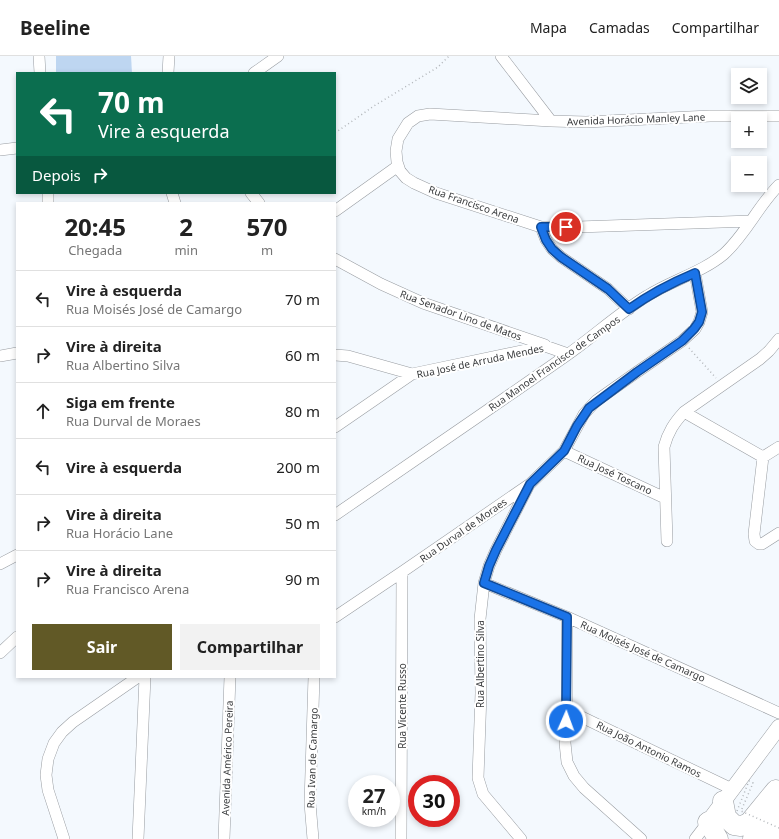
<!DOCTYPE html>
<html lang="pt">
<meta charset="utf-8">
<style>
:root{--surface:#fff;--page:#f2f2f2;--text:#222;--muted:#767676;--line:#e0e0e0;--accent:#615926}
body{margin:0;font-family:"Noto Sans",sans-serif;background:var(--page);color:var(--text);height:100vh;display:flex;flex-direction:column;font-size:15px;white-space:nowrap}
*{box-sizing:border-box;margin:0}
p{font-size:13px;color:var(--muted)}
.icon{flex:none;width:22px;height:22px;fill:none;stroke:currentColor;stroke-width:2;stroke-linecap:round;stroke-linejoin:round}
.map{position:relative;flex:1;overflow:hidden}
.drawer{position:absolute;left:16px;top:146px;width:320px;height:476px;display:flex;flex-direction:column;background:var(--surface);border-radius:0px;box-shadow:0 2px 6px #0003}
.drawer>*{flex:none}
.guide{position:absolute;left:16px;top:16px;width:320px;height:122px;border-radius:0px;box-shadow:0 2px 6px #0003;background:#0b6e4f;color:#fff;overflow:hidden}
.tools{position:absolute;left:731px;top:12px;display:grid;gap:8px}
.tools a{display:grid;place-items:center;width:36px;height:36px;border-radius:0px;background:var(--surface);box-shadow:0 2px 6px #0003;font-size:20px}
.speed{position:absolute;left:348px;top:719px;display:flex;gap:8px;font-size:20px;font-weight:700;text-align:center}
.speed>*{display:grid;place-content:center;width:52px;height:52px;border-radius:50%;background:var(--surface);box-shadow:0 2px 6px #0003;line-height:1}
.speed small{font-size:10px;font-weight:400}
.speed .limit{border:6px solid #d22;background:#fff;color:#111}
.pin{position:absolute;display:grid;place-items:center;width:34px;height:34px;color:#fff;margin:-17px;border:2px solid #fff;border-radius:50%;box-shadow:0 1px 4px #0007}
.me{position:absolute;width:44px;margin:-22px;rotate:2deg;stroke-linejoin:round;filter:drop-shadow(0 0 3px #0008)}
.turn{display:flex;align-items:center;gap:14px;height:84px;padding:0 16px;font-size:18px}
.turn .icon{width:52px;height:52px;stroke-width:2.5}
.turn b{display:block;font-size:28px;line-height:34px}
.then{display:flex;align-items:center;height:38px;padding:0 16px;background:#0003;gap:8px;font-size:15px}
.eta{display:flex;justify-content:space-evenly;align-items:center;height:68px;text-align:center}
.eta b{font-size:24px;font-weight:700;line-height:28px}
.primary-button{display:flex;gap:8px;margin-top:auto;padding:8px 16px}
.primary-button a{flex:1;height:46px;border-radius:0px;background:var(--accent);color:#fff;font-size:16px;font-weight:700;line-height:46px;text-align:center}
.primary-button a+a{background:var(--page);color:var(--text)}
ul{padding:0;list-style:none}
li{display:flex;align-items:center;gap:12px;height:56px;padding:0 16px;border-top:1px solid var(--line)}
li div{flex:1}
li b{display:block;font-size:15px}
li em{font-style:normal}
header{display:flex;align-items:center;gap:24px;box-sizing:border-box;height:56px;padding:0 20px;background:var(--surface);border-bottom:1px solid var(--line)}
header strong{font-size:19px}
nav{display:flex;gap:22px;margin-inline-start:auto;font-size:14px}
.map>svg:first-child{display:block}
</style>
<header>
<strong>Beeline</strong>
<nav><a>Mapa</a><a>Camadas</a><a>Compartilhar</a></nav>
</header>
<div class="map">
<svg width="779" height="783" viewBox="0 0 779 783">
<rect width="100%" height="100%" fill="#f4f9fe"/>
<path fill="#bed6f1" d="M 56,0 L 131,0 L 132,17 L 56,17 Z"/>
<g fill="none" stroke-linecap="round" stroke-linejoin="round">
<defs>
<path id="street" d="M 39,0 L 40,17
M 501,0 L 551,65 L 586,66 L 710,60 L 779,60
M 168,17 L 169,0
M 254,17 L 278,0
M 551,65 L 430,58 L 418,60 L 408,67 L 398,83 L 396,95 L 397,106 L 400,115 L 406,122 L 414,127 L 436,137 L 541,171 L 578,171 L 751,165
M 0,94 L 17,92
M 48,137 L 48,147
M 172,137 L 175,147
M 251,137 L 259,147
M 335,155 L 398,110
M 541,171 L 546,184 L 552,193 L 561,201 L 608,233 L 629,253
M 335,203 L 381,228 L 423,247 L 545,289
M 335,299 L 348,300 L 412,318
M 0,300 L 17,297
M 684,356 L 763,401
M 335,371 L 412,318 L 545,290 L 568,298
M 779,391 L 763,401 L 754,478 L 755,485 L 759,488 L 762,488 L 779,477
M 564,395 L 665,442
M 335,459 C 412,406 490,353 567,299 C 594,280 619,257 647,240 C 672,224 701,217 724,198 C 746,178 758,150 779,129
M 667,485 L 664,391 C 668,376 674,367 684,356 L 760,303 L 769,295 L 779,283
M 0,508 L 17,499
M 484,527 L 567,561 L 779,657
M 335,561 L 402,516 L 530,428 L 564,395 L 584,358 L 596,345 L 637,316 L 682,285 L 695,273 L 699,266 L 702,256 L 695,217
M 567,561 L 567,654 L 565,687 L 567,706 L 574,720 L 584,732 L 641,783
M 0,597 L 17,581
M 567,654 L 732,733
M 64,783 L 48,734 L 46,719 L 48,703 L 54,687 L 62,676 L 73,666 L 138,621
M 138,783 L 145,621
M 224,783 L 230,621
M 313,783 L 310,747 L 314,621
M 401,783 L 402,516
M 521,783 L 483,738 L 478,722 L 481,637 L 480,563 L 484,527 L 489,510 L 496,494 L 528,431
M 695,783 L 708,766"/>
<path id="secondary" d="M 708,766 L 779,671"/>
<path id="highway" d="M 723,745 L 726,761 L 734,769 L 741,770 L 749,767 L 776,734
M 708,766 L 718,783
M 753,783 L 766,755
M 769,783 L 779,755"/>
</defs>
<use href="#street" stroke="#989ca1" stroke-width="12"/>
<use href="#secondary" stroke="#989ca1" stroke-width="16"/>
<use href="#highway" stroke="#989ca1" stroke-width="21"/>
<path stroke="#b2b6ba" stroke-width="1.5" stroke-dasharray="1 3" stroke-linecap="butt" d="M 335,77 L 374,50 L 438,11 L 449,0
M 689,292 L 716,322"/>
<use href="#street" stroke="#fff" stroke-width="11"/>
<use href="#secondary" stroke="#fff" stroke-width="15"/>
<use href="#highway" stroke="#fff" stroke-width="20"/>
<path stroke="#b2b6ba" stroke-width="1.5" stroke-dasharray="1 3" stroke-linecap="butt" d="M 737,755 L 749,725 L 753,727 L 741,755 L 779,772"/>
</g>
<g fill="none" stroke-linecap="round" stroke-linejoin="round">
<defs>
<path id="route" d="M 566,171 L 541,171 L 546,184 L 552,193 L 561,201 L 608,233 L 629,253 C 650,238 671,227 695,217 L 702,256 L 699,266 L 694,273 L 682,285 L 637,316 L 589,352 L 577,370 L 564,395 L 530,428 L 496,494 L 489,510 L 484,527 L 567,561 L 566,665"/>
</defs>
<use href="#route" stroke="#114b97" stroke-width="10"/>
<use href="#route" stroke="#1a73e8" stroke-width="7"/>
</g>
<g text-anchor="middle" stroke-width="4" stroke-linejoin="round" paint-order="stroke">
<g font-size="10" fill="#393b3d" stroke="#fff">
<text transform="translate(636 63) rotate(-2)" y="4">Avenida Horácio Manley Lane</text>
<text transform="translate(474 148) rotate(19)" y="4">Rua Francisco Arena</text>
<text transform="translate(461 259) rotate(20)" y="4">Rua Senador Lino de Matos</text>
<text transform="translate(480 305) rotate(-12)" y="4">Rua José de Arruda Mendes</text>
<text transform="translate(554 307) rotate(-35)" y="4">Rua Manoel Francisco de Campos</text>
<text transform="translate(615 418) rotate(25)" y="4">Rua José Toscano</text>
<text transform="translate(463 474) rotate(-35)" y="4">Rua Durval de Moraes</text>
<text transform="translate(643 595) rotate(24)" y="4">Rua Moisés José de Camargo</text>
<text transform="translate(480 608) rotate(-90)" y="4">Rua Albertino Silva</text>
<text transform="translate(402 650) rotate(-90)" y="4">Rua Vicente Russo</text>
<text transform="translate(649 693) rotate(26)" y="4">Rua João Antonio Ramos</text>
<text transform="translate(227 702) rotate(-88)" y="4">Avenida Américo Pereira</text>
<text transform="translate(312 702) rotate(-88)" y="4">Rua Ivan de Camargo</text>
</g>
</g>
</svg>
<div class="tools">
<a><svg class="icon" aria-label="layers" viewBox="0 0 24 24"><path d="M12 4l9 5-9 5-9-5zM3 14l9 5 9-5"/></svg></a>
<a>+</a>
<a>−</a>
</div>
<div class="speed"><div>27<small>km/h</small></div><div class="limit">30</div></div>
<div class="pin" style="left:566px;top:171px;background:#d93025"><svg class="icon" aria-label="arrive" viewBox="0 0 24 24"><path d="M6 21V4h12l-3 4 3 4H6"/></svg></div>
<svg class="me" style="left:566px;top:665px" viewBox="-20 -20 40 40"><circle r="17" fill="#1a73e8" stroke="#fff" stroke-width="3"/><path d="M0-11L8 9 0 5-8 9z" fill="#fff"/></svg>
<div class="guide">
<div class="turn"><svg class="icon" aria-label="left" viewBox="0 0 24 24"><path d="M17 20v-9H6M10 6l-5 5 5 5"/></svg><div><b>70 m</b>Vire à esquerda</div></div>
<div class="then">Depois<svg class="icon" aria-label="right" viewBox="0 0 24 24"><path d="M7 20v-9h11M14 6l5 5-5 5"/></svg></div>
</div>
<section class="drawer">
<div class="eta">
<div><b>20:45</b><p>Chegada</p></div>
<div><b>2</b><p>min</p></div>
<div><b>570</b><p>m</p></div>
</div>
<ul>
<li><svg class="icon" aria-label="left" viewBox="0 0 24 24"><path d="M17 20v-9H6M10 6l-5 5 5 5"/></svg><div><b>Vire à esquerda</b><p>Rua Moisés José de Camargo</p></div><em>70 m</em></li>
<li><svg class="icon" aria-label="right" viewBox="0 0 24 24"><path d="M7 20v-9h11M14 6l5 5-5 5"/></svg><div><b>Vire à direita</b><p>Rua Albertino Silva</p></div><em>60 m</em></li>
<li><svg class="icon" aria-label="ahead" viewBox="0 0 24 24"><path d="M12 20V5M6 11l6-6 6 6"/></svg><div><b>Siga em frente</b><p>Rua Durval de Moraes</p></div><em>80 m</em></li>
<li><svg class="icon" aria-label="left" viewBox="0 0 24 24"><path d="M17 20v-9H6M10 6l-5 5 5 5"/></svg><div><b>Vire à esquerda</b></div><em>200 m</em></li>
<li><svg class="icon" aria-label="right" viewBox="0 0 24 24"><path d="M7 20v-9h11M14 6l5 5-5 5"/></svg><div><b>Vire à direita</b><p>Rua Horácio Lane</p></div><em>50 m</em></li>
<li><svg class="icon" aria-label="right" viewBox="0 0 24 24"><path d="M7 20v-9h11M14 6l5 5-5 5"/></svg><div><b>Vire à direita</b><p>Rua Francisco Arena</p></div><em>90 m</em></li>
</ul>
<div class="primary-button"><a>Sair</a><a>Compartilhar</a></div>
</section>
</div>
